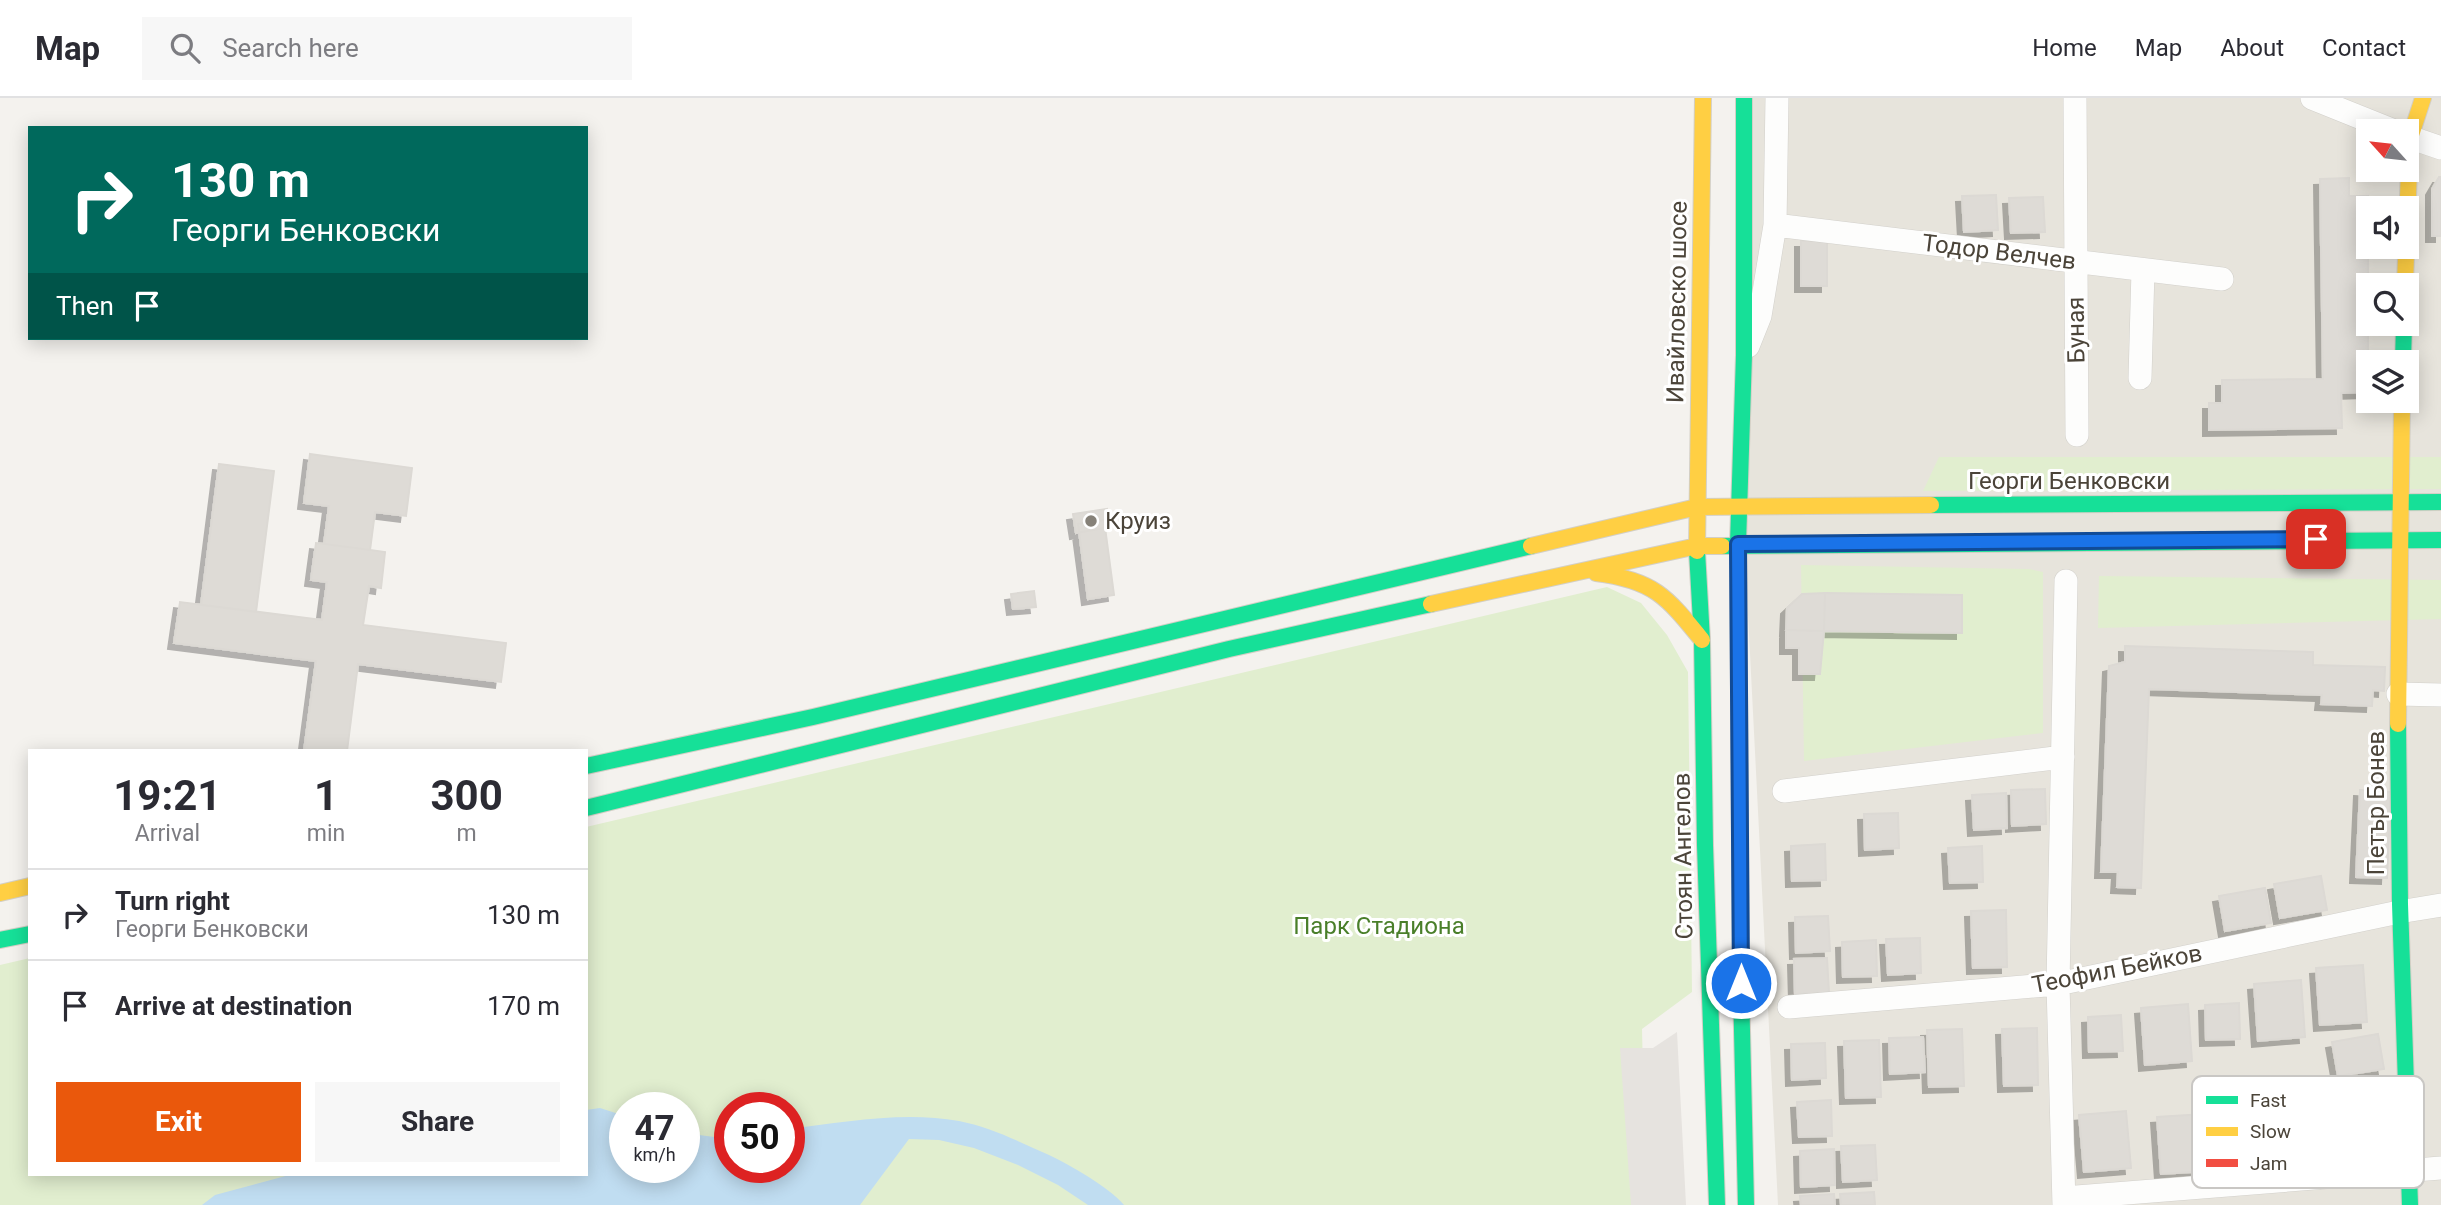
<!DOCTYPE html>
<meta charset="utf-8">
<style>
:root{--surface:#fff;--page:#f7f7f7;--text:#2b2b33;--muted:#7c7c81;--line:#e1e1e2;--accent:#ea580c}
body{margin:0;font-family:Roboto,sans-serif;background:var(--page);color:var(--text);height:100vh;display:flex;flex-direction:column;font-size:26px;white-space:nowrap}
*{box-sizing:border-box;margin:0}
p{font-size:23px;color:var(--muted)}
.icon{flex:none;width:38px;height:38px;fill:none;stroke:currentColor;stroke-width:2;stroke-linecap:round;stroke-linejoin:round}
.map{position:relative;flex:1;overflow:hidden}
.side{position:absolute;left:28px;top:651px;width:560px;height:427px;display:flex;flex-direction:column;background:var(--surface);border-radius:0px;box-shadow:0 4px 18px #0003}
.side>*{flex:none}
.top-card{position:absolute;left:28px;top:28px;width:560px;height:214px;border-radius:0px;box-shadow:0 4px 18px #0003;background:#00695c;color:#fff;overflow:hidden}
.needle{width:46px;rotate:297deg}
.buttons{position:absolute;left:2356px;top:21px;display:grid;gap:14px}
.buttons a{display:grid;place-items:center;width:63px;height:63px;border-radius:0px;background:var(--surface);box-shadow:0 4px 18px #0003;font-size:35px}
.speed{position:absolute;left:609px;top:994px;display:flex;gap:14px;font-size:35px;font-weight:700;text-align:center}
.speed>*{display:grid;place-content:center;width:91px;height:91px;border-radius:50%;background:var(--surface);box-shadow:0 4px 18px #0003;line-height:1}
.speed small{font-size:18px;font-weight:400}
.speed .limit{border:10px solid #d22;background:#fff;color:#111}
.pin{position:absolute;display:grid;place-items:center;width:60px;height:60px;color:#fff;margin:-30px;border-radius:14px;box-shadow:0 4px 10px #0006}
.me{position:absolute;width:77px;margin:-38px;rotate:0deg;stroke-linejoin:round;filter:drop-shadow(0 0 5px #0008)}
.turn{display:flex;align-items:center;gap:24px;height:147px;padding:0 28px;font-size:32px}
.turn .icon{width:91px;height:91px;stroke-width:2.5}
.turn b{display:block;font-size:49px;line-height:60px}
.then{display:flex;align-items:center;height:66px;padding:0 28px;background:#0003;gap:14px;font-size:26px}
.eta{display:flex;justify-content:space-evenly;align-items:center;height:119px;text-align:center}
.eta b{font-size:42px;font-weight:700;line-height:49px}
.cta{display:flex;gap:14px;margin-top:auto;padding:14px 28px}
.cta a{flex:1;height:80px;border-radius:0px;background:var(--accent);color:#fff;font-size:28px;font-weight:700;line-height:80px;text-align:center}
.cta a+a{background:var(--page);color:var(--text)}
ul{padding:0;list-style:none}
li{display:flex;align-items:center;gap:21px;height:91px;padding:0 28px;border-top:2px solid var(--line)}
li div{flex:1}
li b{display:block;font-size:26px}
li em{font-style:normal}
header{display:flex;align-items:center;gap:42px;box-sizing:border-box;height:98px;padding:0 35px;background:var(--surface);border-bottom:2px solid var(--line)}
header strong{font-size:33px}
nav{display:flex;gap:38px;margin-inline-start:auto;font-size:24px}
.search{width:490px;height:63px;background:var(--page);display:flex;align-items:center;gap:18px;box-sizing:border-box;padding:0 24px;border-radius:0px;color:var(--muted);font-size:26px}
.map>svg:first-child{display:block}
</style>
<header>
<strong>Map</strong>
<div class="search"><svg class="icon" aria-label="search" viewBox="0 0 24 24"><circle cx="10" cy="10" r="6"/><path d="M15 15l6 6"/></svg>Search here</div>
<nav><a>Home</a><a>Map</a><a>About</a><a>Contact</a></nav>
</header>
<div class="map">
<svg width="2441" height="1107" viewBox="0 0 2441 1107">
<defs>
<filter id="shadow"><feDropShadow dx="-6" dy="6" stdDeviation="0" flood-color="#0004"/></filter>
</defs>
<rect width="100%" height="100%" fill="#f4f2ee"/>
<path fill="#e7e4dc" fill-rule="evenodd" d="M 1736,0 L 2441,0 L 2441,1107 L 1778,1107 L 1745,457 ZM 2368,33 L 2406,33 L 2406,72 L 2368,72 ZM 2368,110 L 2406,110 L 2406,149 L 2368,149 ZM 2368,187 L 2406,187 L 2406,226 L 2368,226 ZM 2368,264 L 2406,264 L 2406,303 L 2368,303 Z"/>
<path fill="#e1eecf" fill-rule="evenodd" d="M 1939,359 L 2441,359 L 2441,391 L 1923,393 Z
M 1801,467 L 2029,471 L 2043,474 L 2043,635 L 1804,663 Z
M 2099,478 L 2441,482 L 2441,521 L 2098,530 Z
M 1607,489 L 1641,505 L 1667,537 L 1688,574 L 1692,894 L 1642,931 L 1646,1107 L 0,1107 L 0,867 L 30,860 L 30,1076 L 586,1076 L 586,729 ZM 625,1010 L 684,1010 L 684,1069 L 625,1069 ZM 730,1010 L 789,1010 L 789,1069 L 730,1069 Z"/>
<path fill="#e6e3df" d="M 1677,934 L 1686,1107 L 1631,1107 L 1620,950 L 1653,950 Z"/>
<path fill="#c0ddf1" d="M 600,1010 L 625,1018 L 625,1069 L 684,1069 L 684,1035 L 722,1040 L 730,1039 L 730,1069 L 789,1069 L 789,1031 C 844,1024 904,1013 959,1023 C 990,1029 1020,1044 1049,1057 C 1070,1067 1109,1089 1124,1107 L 1088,1107 L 1058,1087 L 1018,1067 L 974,1050 L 939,1042 L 909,1041 L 860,1107 L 202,1107 L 215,1097 L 293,1076 L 586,1076 L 586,1012 Z"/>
<path fill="#dedbd6" stroke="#dcd9d4" stroke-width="2" filter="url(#shadow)" d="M 2439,79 L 2441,79 L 2441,138 L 2432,138 L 2432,91 Z
M 2349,80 L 2349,98 L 2368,98 L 2368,294 L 2341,295 L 2342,330 L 2209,332 L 2209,305 L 2222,305 L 2222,282 L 2323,281 L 2320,81 Z
M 1996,97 L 1998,132 L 1964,134 L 1962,98 Z
M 2043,99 L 2045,134 L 2011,135 L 2009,100 Z
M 1801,143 L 1827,143 L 1827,188 L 1801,188 Z
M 310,356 L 412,370 L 406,418 L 375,414 L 370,452 L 385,454 L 381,490 L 369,488 L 363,527 L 506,545 L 501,584 L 358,566 L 347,653 L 304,653 L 316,563 L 174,545 L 180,504 L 322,522 L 327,484 L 311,482 L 316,445 L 324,446 L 329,408 L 304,405 Z
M 310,356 L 412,370 L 406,418 L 375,414 L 370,452 L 324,446 L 329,408 L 304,405 Z
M 219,366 L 274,373 L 256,514 L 201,507 Z
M 1107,411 L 1110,429 L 1076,435 L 1073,416 Z
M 1104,422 L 1114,497 L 1088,501 L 1078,426 Z
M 1034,493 L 1036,509 L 1013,511 L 1011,496 Z
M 1825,495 L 1824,533 L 1786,532 L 1787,510 L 1802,496 Z
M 1825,495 L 1962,497 L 1962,535 L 1824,533 Z
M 1786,532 L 1824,533 L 1820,576 L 1799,576 L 1799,550 L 1786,550 Z
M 2125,548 L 2313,554 L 2313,567 L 2385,569 L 2384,593 L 2373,592 L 2372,608 L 2321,606 L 2322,597 L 2149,591 L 2141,790 L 2117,789 L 2118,774 L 2101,774 L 2109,568 L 2125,564 Z
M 2045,691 L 2046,726 L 2012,728 L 2011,692 Z
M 2360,692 L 2391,694 L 2387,780 L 2356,779 Z
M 2006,695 L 2007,730 L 1974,732 L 1972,697 Z
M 1898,715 L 1899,750 L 1865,752 L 1864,716 Z
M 1825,746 L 1826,782 L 1792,783 L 1791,748 Z
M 1982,748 L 1983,784 L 1950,785 L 1948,750 Z
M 2321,778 L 2327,812 L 2280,820 L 2274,786 Z
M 2265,790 L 2271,825 L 2225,833 L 2219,798 Z
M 2006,812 L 2007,869 L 1973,870 L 1971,813 Z
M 1828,818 L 1830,853 L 1796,855 L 1795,819 Z
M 1920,840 L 1921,875 L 1888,877 L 1886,841 Z
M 1876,842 L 1877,878 L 1843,879 L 1842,844 Z
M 1827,860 L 1829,895 L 1795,896 L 1794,861 Z
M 2363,867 L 2367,924 L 2320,927 L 2316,870 Z
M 2301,882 L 2305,939 L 2258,943 L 2254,886 Z
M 2239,905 L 2240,941 L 2206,942 L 2205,907 Z
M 2188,906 L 2192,963 L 2145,967 L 2141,910 Z
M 2121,917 L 2123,953 L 2089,954 L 2088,919 Z
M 2037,930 L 2038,987 L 2004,988 L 2002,931 Z
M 1962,931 L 1964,988 L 1929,989 L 1927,932 Z
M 2378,936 L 2384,971 L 2338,978 L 2332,944 Z
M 1923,939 L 1925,974 L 1890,976 L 1889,940 Z
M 1879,942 L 1881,999 L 1846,1000 L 1844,943 Z
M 1825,945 L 1826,980 L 1792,982 L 1791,946 Z
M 1831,1002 L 1832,1038 L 1799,1039 L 1797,1004 Z
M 2126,1013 L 2131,1070 L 2084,1074 L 2079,1017 Z
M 2204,1016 L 2208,1073 L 2161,1076 L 2157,1019 Z
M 1875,1047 L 1877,1082 L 1843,1084 L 1841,1048 Z
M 1834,1051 L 1835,1087 L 1801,1089 L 1800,1053 Z
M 1874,1094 L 1875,1107 L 1841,1107 L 1840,1096 Z
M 1834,1096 L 1835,1107 L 1801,1107 L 1800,1098 Z"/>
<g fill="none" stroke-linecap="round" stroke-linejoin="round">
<defs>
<path id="street" d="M 2075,0 L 2077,337
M 2312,0 L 2394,33
M 2406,38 L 2441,50
M 1775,127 L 2222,181
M 1748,248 L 1760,218 L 1775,127 L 1777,0
M 2140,280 L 2143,172
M 2398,596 L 2441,597
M 1784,693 L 2063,659
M 1789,909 L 2058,886 L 2399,814 L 2441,807
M 2064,1100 L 2441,1070
M 2064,1107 L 2058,886 L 2066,483"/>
<path id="fast" d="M 2403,264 L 2404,226
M 1931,407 L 2441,404
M 1722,448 L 2441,442
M 1697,453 L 1702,542 L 1705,747 L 1717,1107
M 2398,626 L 2400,806 L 2410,1107
M 586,668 L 813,619 L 1531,448
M 586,710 L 1229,551 L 1431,506
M 1740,731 L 1738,446 L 1744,257 L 1744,0
M 0,842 L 30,836
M 1741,889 L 1746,1107"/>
<path id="slow" d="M 2405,187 L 2410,40 L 2423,0
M 1531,448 L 1697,409 L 1931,407
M 1697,453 L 1703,0
M 1596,475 C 1654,482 1667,499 1702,542
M 1431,506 L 1697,448 L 1722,448
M 2398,626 L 2402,303
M 0,795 L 30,788"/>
<path id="jam" d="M 1740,731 L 1741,889"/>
</defs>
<use href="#street" stroke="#d2d0cb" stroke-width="24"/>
<use href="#fast" stroke="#d3cfc5" stroke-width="18"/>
<use href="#slow" stroke="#d3cfc5" stroke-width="18"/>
<use href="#jam" stroke="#d3cfc5" stroke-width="18"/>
<use href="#street" stroke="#fdfdfc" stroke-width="23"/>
<use href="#fast" stroke="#16e098" stroke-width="16"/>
<use href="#slow" stroke="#ffcf43" stroke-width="16"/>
<use href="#jam" stroke="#f24e42" stroke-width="16"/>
</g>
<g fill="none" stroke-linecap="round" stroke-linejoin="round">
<defs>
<path id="route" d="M 1741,885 L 1738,446 L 2316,441"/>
</defs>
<use href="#route" stroke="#114b97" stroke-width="18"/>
<use href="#route" stroke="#1a73e8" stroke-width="12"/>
</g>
<circle fill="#868178" stroke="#fff" stroke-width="2.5" cx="1091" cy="423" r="7"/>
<g text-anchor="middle" stroke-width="6" stroke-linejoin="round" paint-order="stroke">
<g font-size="24" fill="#4b4439" stroke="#fff">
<text transform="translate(1999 154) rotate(7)" y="8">Тодор Велчев</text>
<text transform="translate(1677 204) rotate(-89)" y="8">Ивайловско шосе</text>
<text transform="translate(2076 232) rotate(-91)" y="8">Буная</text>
<text x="2069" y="391">Георги Бенковски</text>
<text transform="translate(2376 705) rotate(-90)" y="8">Петър Бонев</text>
<text transform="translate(1683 758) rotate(-91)" y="8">Стоян Ангелов</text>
<text transform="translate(2117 871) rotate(-11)" y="8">Теофил Бейков</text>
</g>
<g font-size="24" fill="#4b4439" stroke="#fff" text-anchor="start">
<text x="1105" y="431">Круиз</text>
</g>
<g font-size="24" fill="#4a7f2a" stroke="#fff">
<text x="1379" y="836">Парк Стадиона</text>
</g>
</g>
<rect x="2192" y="978" width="232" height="112" rx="10" fill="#fff" stroke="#c9c7c4" stroke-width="2"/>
<rect x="2206" y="998" width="32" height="8" fill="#16e098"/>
<rect x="2206" y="1029" width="32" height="9" fill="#ffcf43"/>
<rect x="2206" y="1061" width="32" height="8" fill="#f24e42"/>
<g font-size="19" fill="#4b4439">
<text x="2250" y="1009">Fast</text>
<text x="2250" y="1040">Slow</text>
<text x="2250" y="1072">Jam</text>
</g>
</svg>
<div class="buttons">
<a><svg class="needle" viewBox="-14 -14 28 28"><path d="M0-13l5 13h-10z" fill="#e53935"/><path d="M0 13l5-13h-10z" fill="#7c7c81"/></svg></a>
<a><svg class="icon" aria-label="sound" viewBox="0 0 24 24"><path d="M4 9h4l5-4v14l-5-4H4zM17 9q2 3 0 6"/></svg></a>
<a><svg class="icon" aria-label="search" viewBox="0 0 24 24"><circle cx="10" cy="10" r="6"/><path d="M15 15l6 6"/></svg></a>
<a><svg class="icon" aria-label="layers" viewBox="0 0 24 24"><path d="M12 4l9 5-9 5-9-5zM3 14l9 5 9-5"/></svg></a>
</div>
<div class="speed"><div>47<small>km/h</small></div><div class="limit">50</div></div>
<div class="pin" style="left:2316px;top:441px;background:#d93025"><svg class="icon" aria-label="arrive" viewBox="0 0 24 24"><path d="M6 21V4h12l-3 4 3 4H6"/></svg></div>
<svg class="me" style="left:1741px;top:885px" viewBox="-20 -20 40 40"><circle r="17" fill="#1a73e8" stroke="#fff" stroke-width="3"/><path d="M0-11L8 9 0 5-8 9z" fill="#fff"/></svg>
<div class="top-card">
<div class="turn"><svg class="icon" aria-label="right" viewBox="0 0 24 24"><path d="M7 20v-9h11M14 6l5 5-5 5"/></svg><div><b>130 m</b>Георги Бенковски</div></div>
<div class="then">Then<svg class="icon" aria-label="arrive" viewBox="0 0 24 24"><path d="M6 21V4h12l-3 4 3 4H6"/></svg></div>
</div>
<section class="side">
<div class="eta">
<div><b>19:21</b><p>Arrival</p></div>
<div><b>1</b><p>min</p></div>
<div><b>300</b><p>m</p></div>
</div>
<ul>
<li><svg class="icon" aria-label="right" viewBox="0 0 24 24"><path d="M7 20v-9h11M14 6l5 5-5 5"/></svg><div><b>Turn right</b><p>Георги Бенковски</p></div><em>130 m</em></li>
<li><svg class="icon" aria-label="arrive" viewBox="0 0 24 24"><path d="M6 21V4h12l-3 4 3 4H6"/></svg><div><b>Arrive at destination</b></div><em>170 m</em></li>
</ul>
<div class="cta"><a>Exit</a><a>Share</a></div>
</section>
</div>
